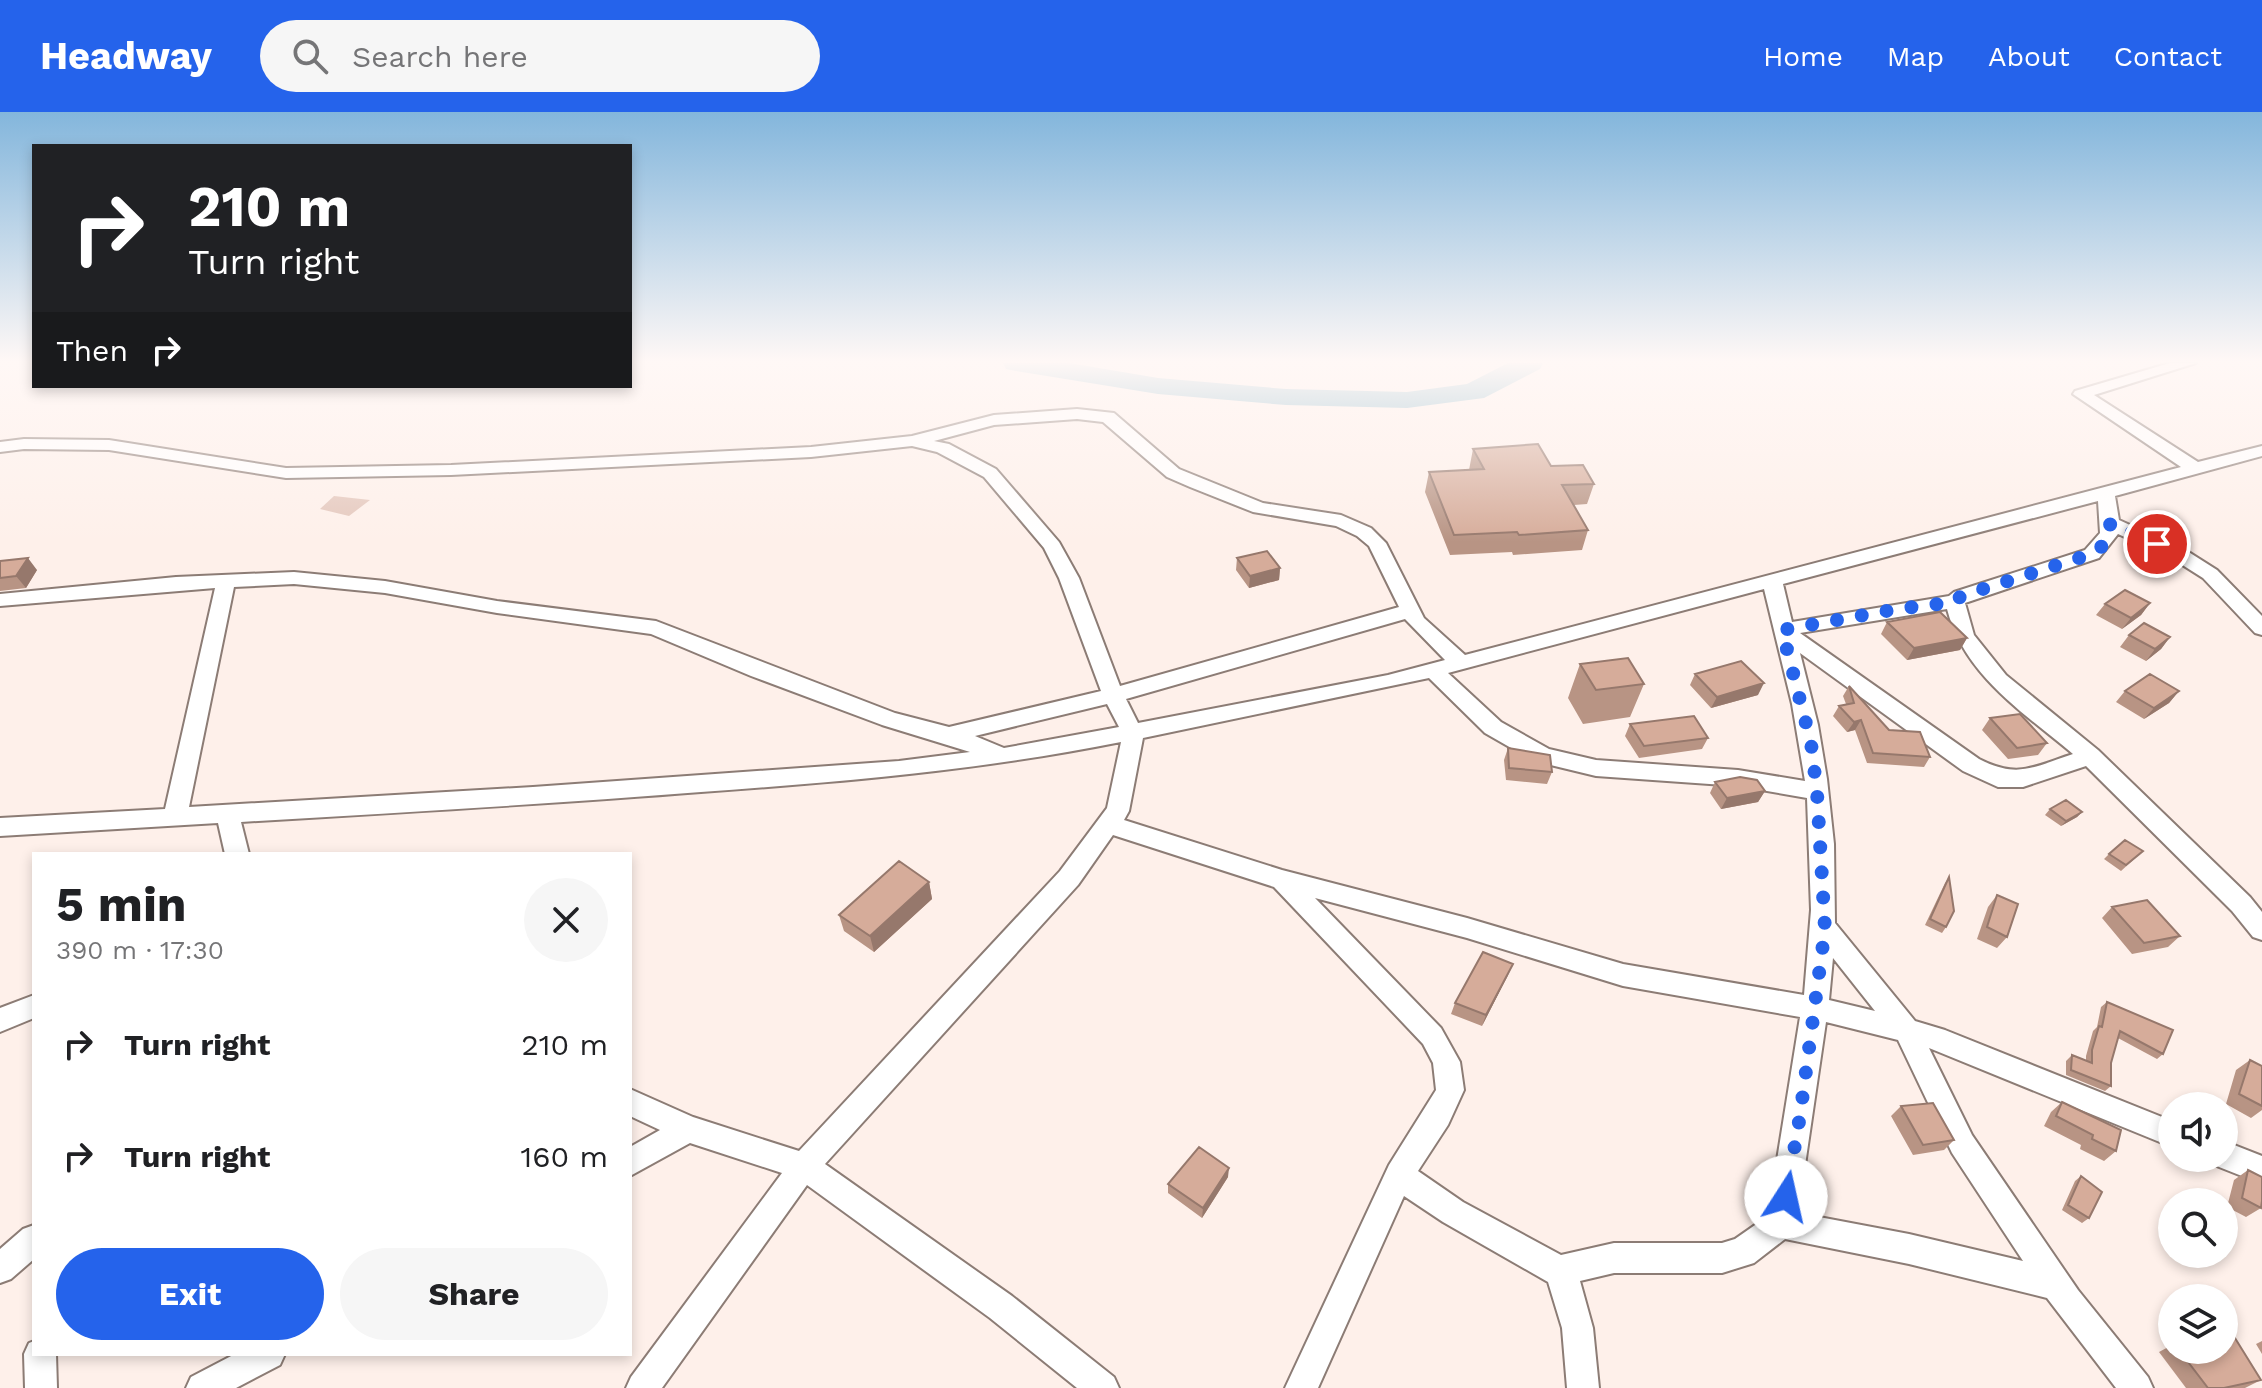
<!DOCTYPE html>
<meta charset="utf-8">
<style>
:root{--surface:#fff;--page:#f6f6f6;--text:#202124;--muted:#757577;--accent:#2563eb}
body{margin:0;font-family:"Work Sans",sans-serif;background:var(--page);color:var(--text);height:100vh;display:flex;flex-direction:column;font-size:30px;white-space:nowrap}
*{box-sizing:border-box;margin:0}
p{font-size:26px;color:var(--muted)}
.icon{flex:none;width:44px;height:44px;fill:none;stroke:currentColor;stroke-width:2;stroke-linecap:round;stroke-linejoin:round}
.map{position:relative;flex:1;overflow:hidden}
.details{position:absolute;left:32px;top:740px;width:600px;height:504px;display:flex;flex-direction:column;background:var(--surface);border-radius:0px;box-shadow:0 4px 12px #0003}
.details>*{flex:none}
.guide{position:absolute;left:32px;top:32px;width:600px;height:244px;border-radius:0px;box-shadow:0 4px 12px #0003;background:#202124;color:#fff;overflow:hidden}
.fabs{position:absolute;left:2158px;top:980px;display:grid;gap:16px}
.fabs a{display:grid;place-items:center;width:80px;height:80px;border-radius:50%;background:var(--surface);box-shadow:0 4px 12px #0003;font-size:40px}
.pin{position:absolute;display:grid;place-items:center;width:68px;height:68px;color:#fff;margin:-34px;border:4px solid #fff;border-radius:50%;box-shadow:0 2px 8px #0007}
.me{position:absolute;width:88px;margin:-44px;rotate:10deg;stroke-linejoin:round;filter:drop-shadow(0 0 6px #0008)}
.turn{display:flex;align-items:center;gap:28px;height:168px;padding:0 24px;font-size:36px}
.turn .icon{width:104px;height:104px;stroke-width:2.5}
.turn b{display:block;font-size:56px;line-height:68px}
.then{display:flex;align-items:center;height:76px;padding:0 24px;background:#0003;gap:16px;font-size:30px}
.round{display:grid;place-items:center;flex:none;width:84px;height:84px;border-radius:42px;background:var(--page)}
.headline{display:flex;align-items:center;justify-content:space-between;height:136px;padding:0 24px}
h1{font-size:48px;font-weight:700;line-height:60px}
.primary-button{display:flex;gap:16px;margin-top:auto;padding:16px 24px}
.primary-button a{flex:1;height:92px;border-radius:48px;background:var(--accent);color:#fff;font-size:32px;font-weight:700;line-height:92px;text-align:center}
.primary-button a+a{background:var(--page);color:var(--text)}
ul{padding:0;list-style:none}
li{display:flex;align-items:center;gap:24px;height:112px;padding:0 24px}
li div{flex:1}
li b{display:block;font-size:30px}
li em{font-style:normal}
header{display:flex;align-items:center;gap:48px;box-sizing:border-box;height:112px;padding:0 40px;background:var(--accent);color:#fff}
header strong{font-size:38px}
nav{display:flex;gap:44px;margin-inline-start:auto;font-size:28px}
.search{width:560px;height:72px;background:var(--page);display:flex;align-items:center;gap:20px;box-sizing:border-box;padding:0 28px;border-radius:44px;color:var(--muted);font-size:30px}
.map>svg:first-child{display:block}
</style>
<header>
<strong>Headway</strong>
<div class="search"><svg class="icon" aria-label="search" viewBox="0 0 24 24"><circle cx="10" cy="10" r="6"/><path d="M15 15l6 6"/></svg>Search here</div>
<nav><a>Home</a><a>Map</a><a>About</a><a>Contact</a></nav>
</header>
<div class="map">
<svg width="2262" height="1276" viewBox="0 0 2262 1276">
<rect width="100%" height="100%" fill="#fef0ea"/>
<path fill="#e4c7bc" d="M 334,384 L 370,388 L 349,404 L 320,397 Z"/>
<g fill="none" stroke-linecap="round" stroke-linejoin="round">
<path fill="#8bb9cb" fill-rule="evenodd" d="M 1003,251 L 1069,251 L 1158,266 L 1286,277 L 1407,280 L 1467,272 L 1508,251 L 1543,251 L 1540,257 L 1484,286 L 1407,296 L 1286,293 L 1158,282 L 1016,259 L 1006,257 Z"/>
<defs>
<path id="minor" d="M 2170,251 L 2196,251 L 2094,283 L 2198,350 L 2262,334 L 2262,344 L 2115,384 L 2119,408 L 2187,439 L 2217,458 L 2262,504 L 2262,523 L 2255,521 L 2203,466 L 2173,447 L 2118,422 L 2099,446 L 1965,491 L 1974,523 L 2006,563 L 2098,638 L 2250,785 L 2262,800 L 2262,828 L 2253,825 L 2232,799 L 2086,654 L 2023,675 L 1998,675 L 1963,659 L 1800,541 L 1818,613 L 1827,667 L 1834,732 L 1835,811 L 1915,909 L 1945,918 L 2172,1009 L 2172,1035 L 1929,936 L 1972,1023 L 2078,1178 L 2148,1265 L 2153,1276 L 2116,1276 L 2047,1186 L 1909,1152 L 1785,1127 L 1754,1151 L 1722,1161 L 1614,1161 L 1580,1169 L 1593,1216 L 1599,1276 L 1567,1276 L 1562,1216 L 1548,1170 L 1443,1110 L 1404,1084 L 1318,1276 L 1285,1276 L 1389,1053 L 1436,978 L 1433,951 L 1423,932 L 1274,775 L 1113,723 L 1078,773 L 825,1052 L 1012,1184 L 1114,1265 L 1119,1276 L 1077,1276 L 990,1206 L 807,1073 L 662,1276 L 626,1276 L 631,1265 L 782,1061 L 690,1031 L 630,1064 L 630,1035 L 660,1018 L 630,1004 L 630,977 L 693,1005 L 799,1039 L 1060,759 L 1107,696 L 1121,630 C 982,658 842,670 701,680 C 548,692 395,701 241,710 L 249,742 L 225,742 L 218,711 L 0,724 L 0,706 L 165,697 L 215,476 L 0,494 L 0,482 L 176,465 L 294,460 L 385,469 L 497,489 L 656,509 L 895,601 L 949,615 L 1101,579 L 1059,466 L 1044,436 L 984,365 L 937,340 L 912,334 L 811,345 L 451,363 L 286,366 L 109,338 L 24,337 L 0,340 L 0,330 L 24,327 L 109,328 L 286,356 L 451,353 L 811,335 L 912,324 L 994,303 L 1077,297 L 1114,301 L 1179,357 L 1263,391 L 1341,403 L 1371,416 L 1386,431 L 1424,506 L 1465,543 L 2181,355 L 2073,282 L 2075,279 ZM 1077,307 L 1103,310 L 1167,365 L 1190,375 L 1253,400 L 1336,414 L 1357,424 L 1369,434 L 1399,495 L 1120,574 L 1079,466 L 1059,430 L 996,357 L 949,332 L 934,329 L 994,313 ZM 2098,389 L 2100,421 L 2085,438 L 1954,480 L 1949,484 L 1792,510 L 1783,472 ZM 294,472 L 385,481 L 497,501 L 651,522 L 751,564 L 882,613 L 970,640 L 899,649 L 533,675 L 189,695 L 234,475 ZM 1764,477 L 1792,592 L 1805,669 L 1738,658 L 1596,648 L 1549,637 L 1501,610 L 1448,561 ZM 1947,497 C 1964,563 2023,600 2073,642 C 2033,655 2018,667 1979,647 L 1800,521 ZM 1405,507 L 1445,548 L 1388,563 L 1138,611 L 1126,587 ZM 1429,566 L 1485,621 L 1534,649 L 1596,664 L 1738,674 L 1807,686 L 1811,798 L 1804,883 L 1623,852 L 1467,806 L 1282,758 L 1124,708 L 1129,699 L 1143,626 ZM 1107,592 L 1119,615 L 1004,636 L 975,624 ZM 1315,786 L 1467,826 L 1623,874 L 1800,905 L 1768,1104 L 1735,1127 L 1722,1131 L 1614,1131 L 1561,1143 L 1463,1090 L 1418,1059 L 1448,1013 L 1464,978 L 1460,950 L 1441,916 ZM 1833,846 L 1875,899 L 1829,888 ZM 1826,910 L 1898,928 L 1952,1041 L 2023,1149 L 1909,1122 L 1798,1101 Z
M 34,883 L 34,906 L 0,920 L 0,896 Z
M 2224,1029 L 2262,1044 L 2262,1072 L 2214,1053 L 2211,1046 L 2224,1046 Z
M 34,1113 L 34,1147 L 11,1167 L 0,1171 L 0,1137 L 23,1117 Z
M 34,1229 L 34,1242 L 56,1242 L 57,1276 L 25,1276 L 24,1242 L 29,1231 Z
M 235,1242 L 285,1242 L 280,1253 L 236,1276 L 186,1276 L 191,1265 Z"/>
</defs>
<use href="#minor" stroke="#8c7c75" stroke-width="4"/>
<use href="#minor" fill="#fff" fill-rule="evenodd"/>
</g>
<path fill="#b89484" d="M 1473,337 L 1551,354 L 1594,372 L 1587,392 L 1574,393 L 1588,418 L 1582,438 L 1513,443 L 1512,440 L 1450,443 L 1425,380 L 1429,360 L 1469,358 Z
M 1237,446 L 1280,456 L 1279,468 L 1249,476 L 1236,458 Z
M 0,449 L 37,458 L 26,476 L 0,479 Z
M 2150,491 L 2141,503 L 2122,517 L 2096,503 L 2105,492 Z
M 1887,510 L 1967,526 L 1960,538 L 1907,548 L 1881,522 Z
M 2129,523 L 2170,525 L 2161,537 L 2146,549 L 2120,535 Z
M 1580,552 L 1644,572 L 1630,605 L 1583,612 L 1568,586 Z
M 1695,562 L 1758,583 L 1711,596 L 1690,573 Z
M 1849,574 L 1889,618 L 1930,645 L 1924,655 L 1867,651 L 1855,618 L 1847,620 L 1833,604 L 1839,594 L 1846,592 L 1843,584 Z
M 2125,579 L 2179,579 L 2169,591 L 2144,607 L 2116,590 Z
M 1990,606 L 2047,631 L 2038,643 L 2008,647 L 1982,618 Z
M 1630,612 L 1708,626 L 1702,637 L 1639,646 L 1625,624 Z
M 1508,636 L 1552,660 L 1547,672 L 1506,668 L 1504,648 Z
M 1715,670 L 1765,679 L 1758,690 L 1721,697 L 1710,681 Z
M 2050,697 L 2082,700 L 2077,705 L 2061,714 L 2045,703 Z
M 2143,739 L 2121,759 L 2104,747 L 2109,742 Z
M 1949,765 L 1946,815 L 1942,821 L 1925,813 L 1945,771 Z
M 929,770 L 932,787 L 874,840 L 844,819 L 839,803 Z
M 1997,783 L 2007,825 L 1997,836 L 1977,827 L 1988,795 Z
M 2112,795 L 2180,824 L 2168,835 L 2132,842 L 2102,806 Z
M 1508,863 L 1482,914 L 1451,902 L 1455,891 Z
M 2107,890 L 2163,942 L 2157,947 L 2118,926 L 2111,951 L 2111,974 L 2105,979 L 2066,963 L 2066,949 L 2072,943 L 2086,949 L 2086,944 L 2093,919 L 2097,915 L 2101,895 Z
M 2250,948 L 2262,954 L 2262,998 L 2251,1006 L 2226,992 L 2236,958 Z
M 2062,990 L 2116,1039 L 2104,1049 L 2080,1037 L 2081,1033 L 2044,1014 L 2051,1000 Z
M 1901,994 L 1954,1028 L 1944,1038 L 1913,1043 L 1891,1004 Z
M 2248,1058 L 2261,1096 L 2246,1105 L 2227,1095 L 2234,1068 Z
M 2081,1064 L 2089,1106 L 2082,1111 L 2062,1098 L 2075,1069 Z
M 1228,1065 L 1202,1106 L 1168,1081 L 1168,1072 Z
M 2262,1229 L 2262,1242 L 2256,1232 Z
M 2172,1233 L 2172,1238 L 2224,1238 L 2261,1268 L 2245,1276 L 2186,1276 L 2159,1240 Z"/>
<path fill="#96786c" d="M 28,446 L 37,458 L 26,476 L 16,464 Z
M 1280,456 L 1279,468 L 1249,476 L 1250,464 Z
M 2150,491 L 2141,503 L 2122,517 L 2131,506 Z
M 2170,525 L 2161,537 L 2146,549 L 2155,537 Z
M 1967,526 L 1960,538 L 1907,548 L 1914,536 Z
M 1764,571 L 1758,583 L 1711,596 L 1717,585 Z
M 2179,579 L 2169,591 L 2144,607 L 2154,596 Z
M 1861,608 L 1855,618 L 1847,620 L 1854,610 Z
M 1765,679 L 1758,690 L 1721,697 L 1727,686 Z
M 2082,700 L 2077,705 L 2061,714 L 2066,709 Z
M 929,770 L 932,787 L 874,840 L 870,824 Z
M 1513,852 L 1508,863 L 1482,914 L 1486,903 Z
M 1229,1056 L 1228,1065 L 1202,1106 L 1203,1096 Z"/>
<path fill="#d6ac9a" stroke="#96786c" stroke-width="2" d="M 1538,332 L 1551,354 L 1583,353 L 1594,372 L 1562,373 L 1588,418 L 1519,423 L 1517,420 L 1454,423 L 1429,360 L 1484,357 L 1473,337 Z
M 1267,439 L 1280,456 L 1250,464 L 1237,446 Z
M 28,446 L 16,464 L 0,466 L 0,449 Z
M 2125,478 L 2150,491 L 2131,506 L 2105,492 Z
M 1940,500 L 1967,526 L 1914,536 L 1887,510 Z
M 2144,511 L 2170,525 L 2155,537 L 2129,523 Z
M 1628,546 L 1644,572 L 1596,578 L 1580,552 Z
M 1741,549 L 1764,571 L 1717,585 L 1695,562 Z
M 2150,562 L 2179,579 L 2154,596 L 2125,579 Z
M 1849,574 L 1889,618 L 1920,620 L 1930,645 L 1873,641 L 1861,608 L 1854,610 L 1839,594 L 1854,591 Z
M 2020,602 L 2047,631 L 2017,636 L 1990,606 Z
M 1694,604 L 1708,626 L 1644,634 L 1630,612 Z
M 1508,636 L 1550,643 L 1552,660 L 1509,656 Z
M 1740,665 L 1757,668 L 1765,679 L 1727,686 L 1715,670 Z
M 2066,688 L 2082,700 L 2066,709 L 2050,697 Z
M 2125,728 L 2143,739 L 2126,753 L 2109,742 Z
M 899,749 L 929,770 L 870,824 L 839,803 Z
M 1949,765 L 1954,799 L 1946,815 L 1930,807 Z
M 1997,783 L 2018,792 L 2007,825 L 1987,815 Z
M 2147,788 L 2180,824 L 2144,831 L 2112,795 Z
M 1483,840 L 1513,852 L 1486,903 L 1455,891 Z
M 2107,890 L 2173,918 L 2163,942 L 2120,919 L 2111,951 L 2111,974 L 2071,958 L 2072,943 L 2092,951 L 2092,938 L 2099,914 L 2102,915 Z
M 2250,948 L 2262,954 L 2262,994 L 2239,982 Z
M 2062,990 L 2121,1018 L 2116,1039 L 2092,1027 L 2093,1023 L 2056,1004 Z
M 1933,991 L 1954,1028 L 1923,1033 L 1901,994 Z
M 1199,1035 L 1229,1056 L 1203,1096 L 1168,1072 Z
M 2248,1058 L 2262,1065 L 2262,1089 L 2261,1096 L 2242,1086 Z
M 2081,1064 L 2102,1080 L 2089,1106 L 2068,1093 Z
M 2230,1218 L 2261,1268 L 2224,1276 L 2208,1276 L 2179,1238 L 2224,1238 L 2224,1219 Z"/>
<linearGradient id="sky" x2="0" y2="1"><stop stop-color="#83b6dc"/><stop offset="0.58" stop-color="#fff8f6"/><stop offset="1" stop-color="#fff8f6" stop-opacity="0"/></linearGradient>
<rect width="2262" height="430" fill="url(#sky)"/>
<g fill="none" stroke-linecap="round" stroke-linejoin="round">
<path stroke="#2563eb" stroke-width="14" stroke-dasharray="0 25.2" d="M 1786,1085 L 1800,1004 L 1825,817 L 1817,680 L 1811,631 L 1782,518 L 1897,497 L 1955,490 L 1961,484 L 2092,442 C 2104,433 2112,428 2110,411 L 2157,432"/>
</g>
</svg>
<div class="fabs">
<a><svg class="icon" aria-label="sound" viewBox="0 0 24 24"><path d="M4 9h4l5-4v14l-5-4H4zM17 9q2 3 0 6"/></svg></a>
<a><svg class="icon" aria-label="search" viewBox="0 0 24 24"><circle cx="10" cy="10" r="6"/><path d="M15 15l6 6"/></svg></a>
<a><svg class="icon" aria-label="layers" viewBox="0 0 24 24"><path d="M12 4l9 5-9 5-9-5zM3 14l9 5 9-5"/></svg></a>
</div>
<div class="pin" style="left:2157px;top:432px;background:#d93025"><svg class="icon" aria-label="arrive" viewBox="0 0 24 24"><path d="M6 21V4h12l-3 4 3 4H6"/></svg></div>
<svg class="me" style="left:1786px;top:1085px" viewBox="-20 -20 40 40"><circle r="19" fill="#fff"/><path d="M0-13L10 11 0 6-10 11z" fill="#2563eb"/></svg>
<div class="guide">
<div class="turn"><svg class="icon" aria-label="right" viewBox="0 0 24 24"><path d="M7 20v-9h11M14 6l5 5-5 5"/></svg><div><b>210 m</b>Turn right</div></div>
<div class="then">Then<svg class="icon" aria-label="right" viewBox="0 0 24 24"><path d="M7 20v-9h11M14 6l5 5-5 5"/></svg></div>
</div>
<section class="details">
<div class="headline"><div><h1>5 min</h1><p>390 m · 17:30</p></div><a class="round"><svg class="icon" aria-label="close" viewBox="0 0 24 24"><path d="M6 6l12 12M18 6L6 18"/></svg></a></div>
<ul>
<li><svg class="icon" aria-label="right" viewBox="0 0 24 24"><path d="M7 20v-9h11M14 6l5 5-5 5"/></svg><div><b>Turn right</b></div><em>210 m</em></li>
<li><svg class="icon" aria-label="right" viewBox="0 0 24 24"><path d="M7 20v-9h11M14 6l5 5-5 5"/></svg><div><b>Turn right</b></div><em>160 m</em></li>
</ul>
<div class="primary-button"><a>Exit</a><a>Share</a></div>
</section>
</div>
